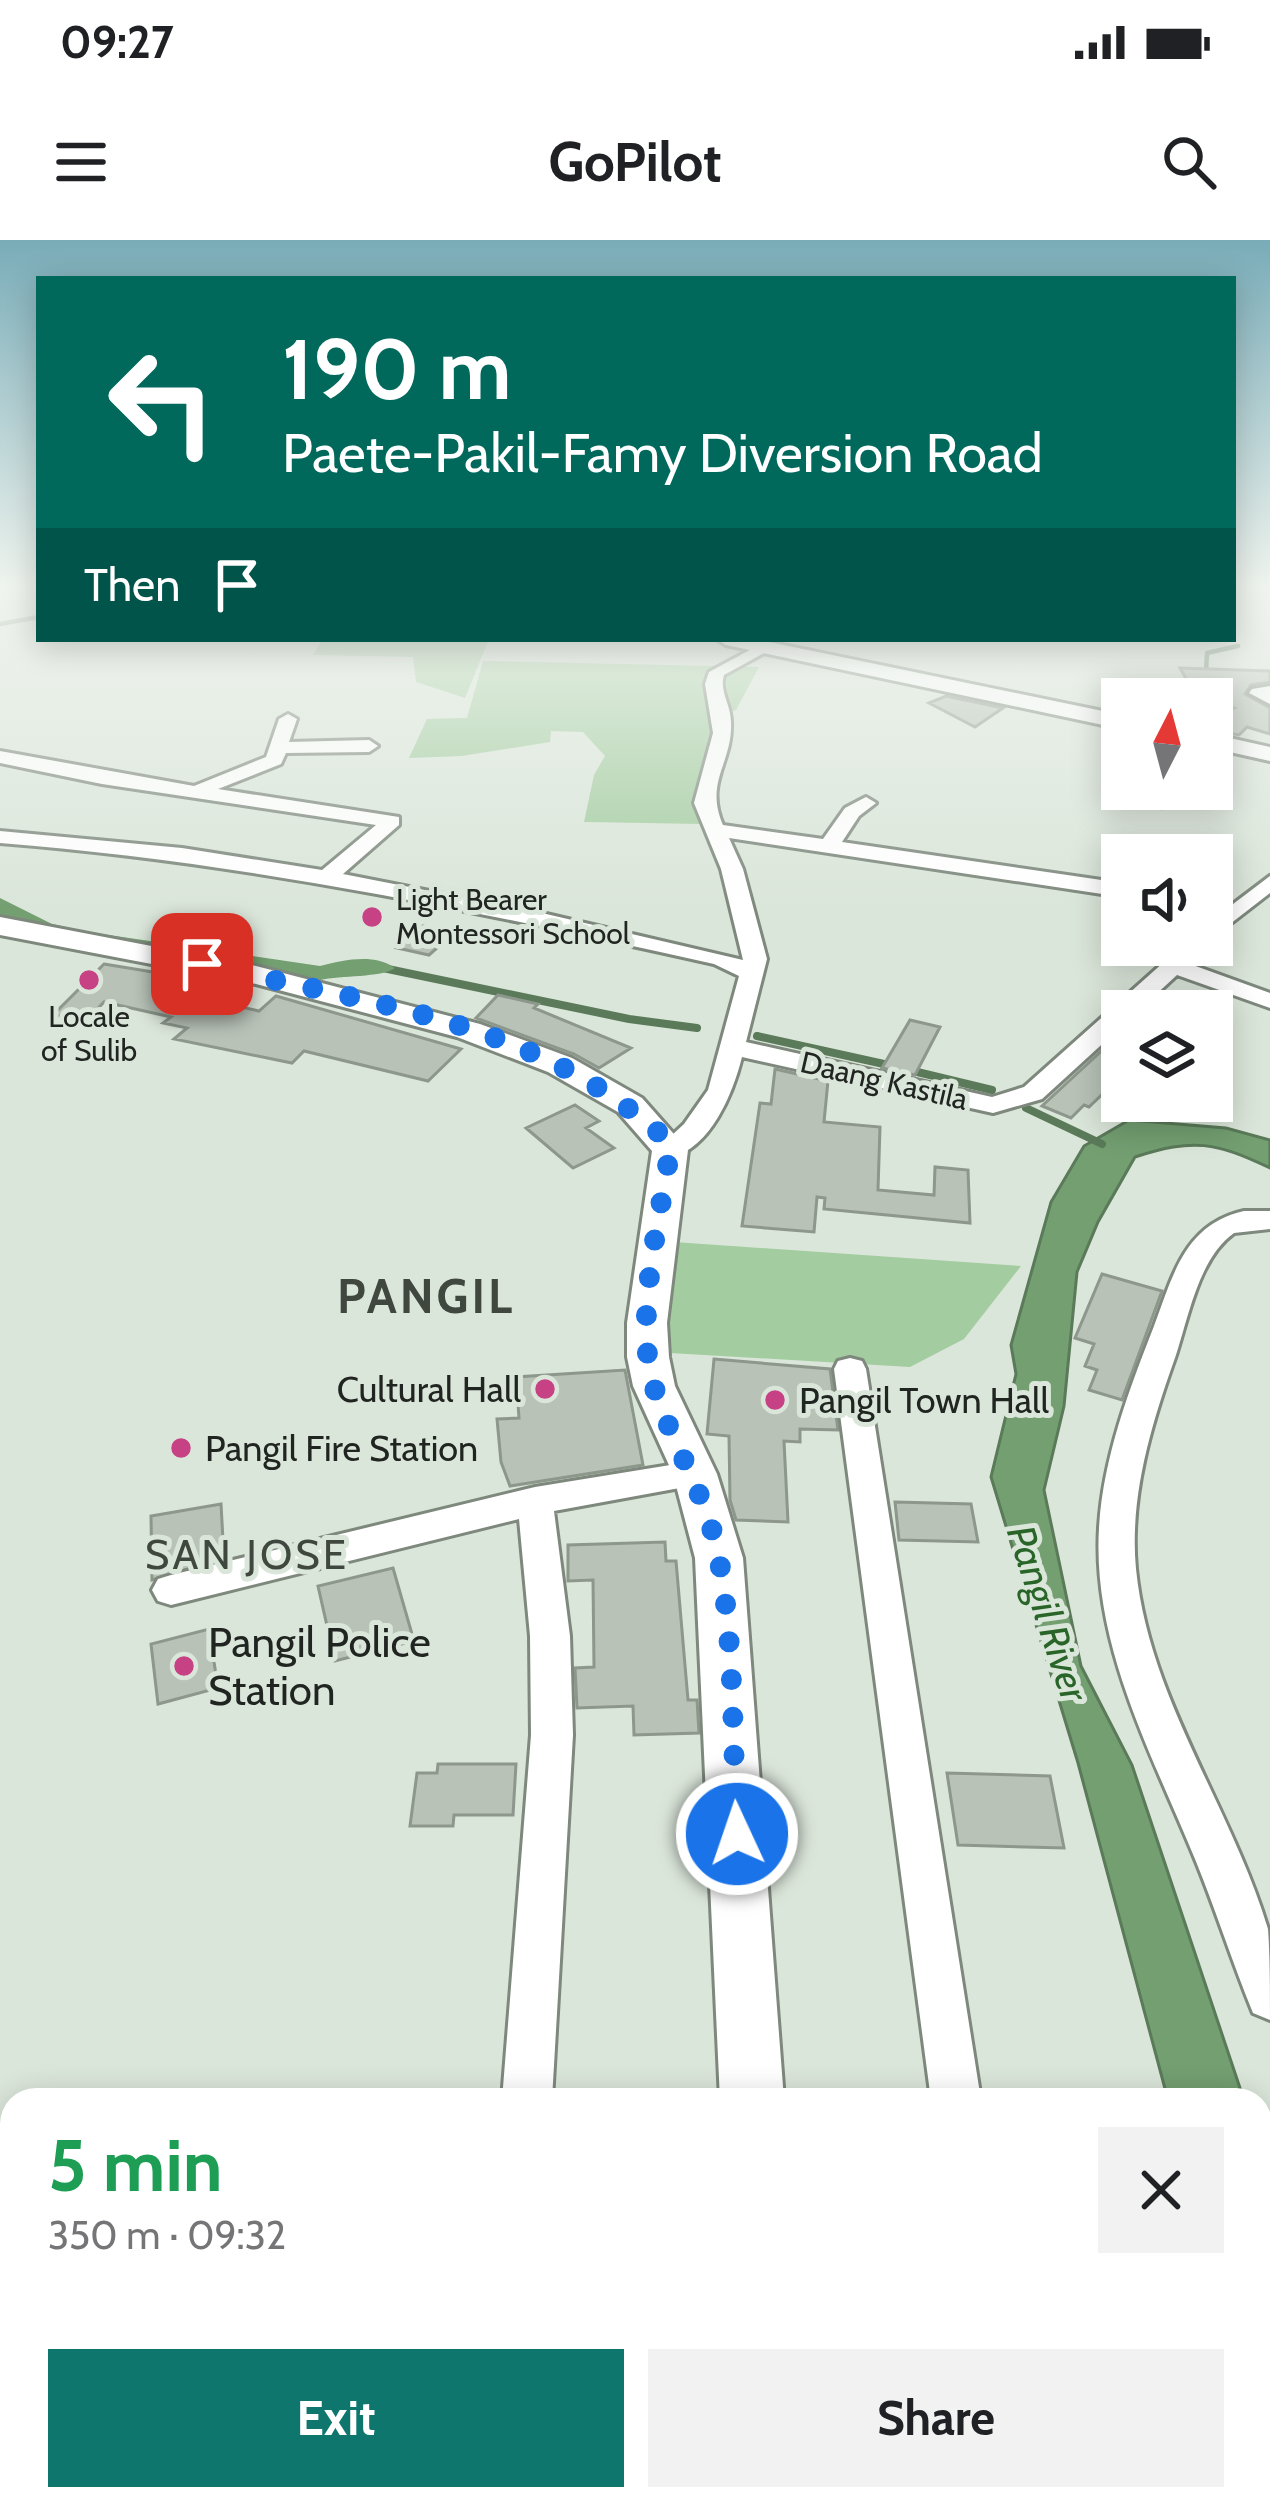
<!DOCTYPE html>
<meta charset="utf-8">
<style>
:root{--surface:#fff;--page:#f2f2f2;--text:#202124;--muted:#757577;--accent:#0f766e}
body{margin:0;font-family:Cabin,sans-serif;background:var(--page);color:var(--text);height:100vh;display:flex;flex-direction:column;font-size:45px;white-space:nowrap}
*{box-sizing:border-box;margin:0}
p{font-size:39px;color:var(--muted)}
.icon{flex:none;width:66px;height:66px;fill:none;stroke:currentColor;stroke-width:2;stroke-linecap:round;stroke-linejoin:round}
.map{position:relative;flex:1;overflow:hidden}
.drawer{position:absolute;left:0px;top:1848px;width:1272px;height:423px;display:flex;flex-direction:column;background:var(--surface);border-radius:36px 36px 0 0;box-shadow:0 6px 30px #0003}
.drawer>*{flex:none}
.banner{position:absolute;left:36px;top:36px;width:1200px;height:366px;border-radius:0px;box-shadow:0 6px 30px #0003;background:#00695c;color:#fff;overflow:hidden}
.needle{width:78px;rotate:6deg}
.fabs{position:absolute;left:1101px;top:438px;display:grid;gap:24px}
.fabs a{display:grid;place-items:center;width:132px;height:132px;border-radius:0px;background:var(--surface);box-shadow:0 6px 30px #0003;font-size:60px}
.pin{position:absolute;display:grid;place-items:center;width:102px;height:102px;color:#fff;margin:-51px;border-radius:24px;box-shadow:0 6px 18px #0006}
.me{position:absolute;width:132px;margin:-66px;rotate:357deg;stroke-linejoin:round;filter:drop-shadow(0 0 9px #0008)}
.turn{display:flex;align-items:center;gap:42px;height:252px;padding:0 48px;font-size:54px}
.turn .icon{width:156px;height:156px;stroke-width:2.5}
.turn b{display:block;font-size:84px;line-height:102px}
.then{display:flex;align-items:center;height:114px;padding:0 48px;background:#0003;gap:24px;font-size:45px}
.round{display:grid;place-items:center;flex:none;width:126px;height:126px;border-radius:0px;background:var(--page)}
.overview{display:flex;align-items:center;justify-content:space-between;height:204px;padding:0 48px}
h1{font-size:72px;font-weight:700;line-height:90px;color:#1e9e55}
.primary-button{display:flex;gap:24px;margin-top:auto;padding:24px 48px}
.primary-button a{flex:1;height:138px;border-radius:0px;background:var(--accent);color:#fff;font-size:48px;font-weight:700;line-height:138px;text-align:center}
.primary-button a+a{background:var(--page);color:var(--text)}
.status{display:flex;justify-content:space-between;align-items:center;height:84px;padding:0 60px;background:var(--surface);direction:ltr}
.status svg{height:33px;fill:currentColor}
header{display:flex;justify-content:space-between;align-items:center;height:156px;padding:0 48px;background:var(--surface);font-size:54px;font-weight:700}
.map>svg:first-child{display:block}
</style>
<div class="status"><b>09:27</b><svg viewBox="0 0 49 12"><path d="M0 12V9h3v3zM5 12V6h3v6zM10 12V3h3v9zM15 12V0h3v12zM26 1h20v11H26zM47 4h2v5h-2z"/></svg></div>
<header><svg class="icon" aria-label="menu" viewBox="0 0 24 24"><path d="M4 6h16M4 12h16M4 18h16"/></svg>GoPilot<svg class="icon" aria-label="search" viewBox="0 0 24 24"><circle cx="10" cy="10" r="6"/><path d="M15 15l6 6"/></svg></header>
<div class="map">
<svg width="1270" height="2270" viewBox="0 0 1270 2270">
<rect width="100%" height="100%" fill="#dbe6da"/>
<path fill="#a3cca0" d="M 323,399 L 489,399 L 465,458 L 416,442 L 413,417 L 313,415 Z
M 483,421 L 759,427 L 736,470 L 718,476 L 697,546 L 703,584 L 584,582 L 594,535 L 605,516 L 583,492 L 551,491 L 550,502 L 462,516 L 409,518 L 427,479 L 467,478 Z
M 674,1002 L 1021,1026 L 964,1099 L 910,1127 L 670,1113 L 661,1108 Z"/>
<path fill="#739f71" stroke="#5a7a59" stroke-width="3" d="M 1129,880 L 1226,888 L 1270,900 L 1270,928 C 1215,902 1194,898 1135,917 L 1098,982 L 1077,1032 L 1064,1166 L 1044,1250 L 1081,1426 L 1132,1525 L 1244,1860 L 1168,1860 L 1078,1523 L 991,1237 L 1016,1134 L 1011,1105 L 1051,962 L 1084,906 Z
M 1260,1913 L 1270,1945 L 1270,2222 L 1260,2179 Z"/>
<g fill="none" stroke-linecap="round" stroke-linejoin="round">
<path stroke="#5a7a59" stroke-width="4.5" d="M 0,384 L 39,377
M 1212,469 L 1220,463 L 1206,432 L 1207,413 L 1238,406"/>
<path stroke="#5a7a59" stroke-width="6" d="M 1161,567 L 1167,559 L 1163,549"/>
<path stroke="#5a7a59" stroke-width="8" d="M 383,728 L 629,779 L 697,788
M 757,796 L 893,826
M 909,830 L 992,850
M 1026,868 L 1102,904"/>
<path fill="#739f71" fill-rule="evenodd" d="M 0,658 L 52,684 L 95,693 L 320,726 C 344,720 374,713 395,728 C 381,738 341,735 320,740 L 95,707 L 37,694 L 0,674 Z"/>
</g>
<path fill="#b8c2b7" stroke="#8d978c" stroke-width="3" d="M 1180,428 L 1270,431 L 1270,442 L 1251,445 L 1245,454 L 1270,468 L 1270,494 L 1247,487 L 1239,495 L 1212,490 L 1212,476 L 1234,468 L 1193,451 Z
M 946,456 L 1003,468 L 975,487 L 929,463 Z
M 423,686 L 454,693 L 429,715 L 397,708 Z
M 104,724 L 177,736 L 171,741 L 203,748 L 192,756 L 259,771 L 276,756 L 461,809 L 428,841 L 304,811 L 292,823 L 174,799 L 187,788 L 163,783 L 171,777 L 104,762 L 87,780 L 53,775 Z
M 498,755 L 538,764 L 534,768 L 631,808 L 599,828 L 574,814 L 476,778 Z
M 910,780 L 940,787 L 915,835 L 882,828 Z
M 1122,792 L 1122,835 L 1089,867 L 1084,865 L 1071,878 L 1042,866 Z
M 775,829 L 828,841 L 824,882 L 880,887 L 878,950 L 934,955 L 935,927 L 968,930 L 970,983 L 824,969 L 825,958 L 817,957 L 814,992 L 742,986 L 760,863 L 771,864 Z
M 575,865 L 599,881 L 586,888 L 614,908 L 573,928 L 526,888 Z
M 1102,1034 L 1162,1051 L 1122,1160 L 1089,1150 L 1097,1130 L 1085,1126 L 1094,1104 L 1075,1098 Z
M 714,1119 L 830,1129 L 838,1190 L 800,1189 L 800,1202 L 784,1201 L 788,1282 L 736,1280 L 730,1260 L 729,1196 L 707,1194 Z
M 625,1130 L 643,1225 L 510,1246 L 501,1222 L 497,1179 L 519,1178 L 516,1137 Z
M 895,1262 L 971,1264 L 978,1302 L 899,1300 Z
M 221,1264 L 224,1318 L 152,1340 L 151,1276 Z
M 665,1302 L 666,1321 L 676,1321 L 688,1460 L 697,1460 L 699,1493 L 634,1495 L 633,1466 L 577,1468 L 575,1428 L 594,1427 L 593,1340 L 568,1341 L 568,1305 Z
M 393,1328 L 414,1401 L 335,1421 L 318,1346 Z
M 209,1389 L 218,1448 L 158,1464 L 151,1404 Z
M 438,1524 L 516,1524 L 513,1575 L 454,1575 L 453,1586 L 410,1586 L 417,1533 L 437,1533 Z
M 947,1533 L 1050,1536 L 1064,1608 L 958,1605 Z"/>
<g fill="none" stroke-linecap="round" stroke-linejoin="round">
<defs>
<path id="minor" d="M 761,404 L 775,407 L 724,435 C 719,451 731,465 731,482 C 733,523 704,541 723,585 L 823,599 L 845,568 L 866,557 L 876,563 L 859,576 L 842,602 L 1122,643 L 1122,657 L 729,598 L 743,629 L 767,719 L 746,802 L 992,857 L 1024,847 L 1183,705 L 1208,705 L 1190,724 L 1270,753 L 1270,768 L 1177,735 L 1138,771 L 1122,771 L 1122,786 L 1042,859 L 993,873 L 742,817 C 733,853 711,908 670,918 L 656,910 L 684,884 L 708,850 L 739,736 L 714,724 C 477,671 242,622 0,603 L 0,591 L 182,608 L 322,630 L 376,585 L 102,544 L 0,523 L 0,511 L 194,546 L 266,517 L 279,479 L 288,474 L 297,479 L 289,502 L 369,500 L 378,506 L 369,512 L 286,513 L 281,524 L 218,549 L 399,577 L 399,585 L 343,634 L 542,673 L 743,720 L 721,629 L 694,563 L 713,493 L 705,444 L 709,432 Z
M 1270,446 L 1270,464 L 1249,453 L 1252,449 Z
M 1270,636 L 1270,653 L 1212,698 L 1212,680 Z
M 1244,971 L 1270,971 L 1270,989 L 1234,993 C 1199,1018 1189,1075 1176,1115 C 1152,1182 1129,1256 1136,1329 C 1149,1459 1231,1566 1268,1689 C 1270,1715 1270,1752 1270,1780 L 1253,1773 C 1232,1722 1216,1670 1195,1619 C 1152,1514 1092,1405 1099,1288 C 1103,1218 1129,1150 1154,1086 C 1173,1035 1185,984 1244,971 Z
M 850,1118 L 862,1121 L 866,1129 L 981,1860 L 931,1860 L 834,1129 L 838,1121 Z
M 695,1221 L 707,1225 L 713,1234 L 707,1243 L 554,1271 L 570,1396 L 573,1495 L 552,1860 L 502,1860 L 531,1495 L 530,1396 L 519,1279 L 171,1365 L 158,1361 L 152,1350 L 158,1339 L 171,1335 L 535,1247 Z
M 460,2259 L 520,2259 L 518,2270 L 458,2270 Z
M 732,2259 L 792,2259 L 792,2270 L 732,2270 Z
M 975,2259 L 1035,2259 L 1037,2270 L 977,2270 Z"/>
<path id="major" d="M 716,399 L 755,399 L 1122,475 L 1122,489 L 726,405 Z
M 1212,494 L 1270,507 L 1270,521 L 1212,508 Z
M 0,677 L 256,726 L 480,784 L 572,818 L 642,858 L 688,910 L 667,1083 L 669,1117 L 675,1146 L 717,1234 L 743,1318 L 784,1860 L 720,1860 L 695,1318 L 673,1234 L 633,1146 L 627,1117 L 627,1083 L 652,911 L 618,872 L 548,832 L 457,797 L 256,744 L 0,695 Z
M 1260,2041 L 1270,2041 L 1270,2111 L 1260,2111 Z"/>
</defs>
<use href="#minor" stroke="#7e887d" stroke-width="6"/>
<use href="#major" stroke="#7e887d" stroke-width="6"/>
<use href="#minor" fill="#fff" fill-rule="evenodd"/>
<use href="#major" fill="#fff" fill-rule="evenodd"/>
</g>
<linearGradient id="sky" x2="0" y2="1"><stop stop-color="#79acb8"/><stop offset="0.52" stop-color="#eff4ee"/><stop offset="1" stop-color="#eff4ee" stop-opacity="0"/></linearGradient>
<rect width="1270" height="667" fill="url(#sky)"/>
<g fill="none" stroke-linecap="round" stroke-linejoin="round">
<path stroke="#1a73e8" stroke-width="21" stroke-dasharray="0 37.8" d="M 202,724 C 345,758 504,777 625,866 C 644,880 660,889 670,910 C 660,979 633,1080 654,1147 C 673,1207 707,1254 719,1319 C 735,1408 732,1504 737,1594"/>
</g>
<g fill="#c74285" stroke="#dbe6da" stroke-width="4.5">
<circle cx="372" cy="677" r="12"/>
<circle cx="89" cy="740" r="12"/>
<circle cx="545" cy="1149" r="12"/>
<circle cx="775" cy="1160" r="12"/>
<circle cx="181" cy="1208" r="12"/>
<circle cx="184" cy="1426" r="12"/>
</g>
<g text-anchor="middle" stroke-width="10" stroke-linejoin="round" paint-order="stroke">
<g font-size="30" fill="#212521" stroke="#dbe6da" text-anchor="start">
<text x="396" y="670">Light Bearer<tspan x="396" dy="34">Montessori School</tspan></text>
<text x="89" y="787" text-anchor="middle">Locale<tspan x="89" dy="34">of Sulib</tspan></text>
</g>
<g font-size="30" fill="#212521" stroke="#dbe6da">
<text transform="translate(884 841) rotate(13)" y="10">Daang Kastila</text>
</g>
<g font-size="36" fill="#212521" stroke="#dbe6da" text-anchor="start">
<text x="521" y="1162" text-anchor="end">Cultural Hall</text>
<text x="799" y="1173">Pangil Town Hall</text>
<text x="205" y="1221">Pangil Fire Station</text>
</g>
<g font-size="39" font-style="italic" fill="#296528" stroke="#dbe6da">
<text transform="translate(1048 1373) rotate(72)" y="14">Pangil River</text>
</g>
<g font-size="42" letter-spacing="3" fill="#3f473e" stroke="#dbe6da">
<text x="247" y="1329">SAN JOSE</text>
</g>
<g font-size="42" fill="#212521" stroke="#dbe6da" text-anchor="start">
<text x="208" y="1417">Pangil Police<tspan x="208" dy="48">Station</tspan></text>
</g>
<g font-size="48" font-weight="bold" letter-spacing="3" fill="#3f473e" stroke="#dbe6da">
<text x="426" y="1073">PANGIL</text>
</g>
</g>
</svg>
<div class="fabs">
<a><svg class="needle" viewBox="-14 -14 28 28"><path d="M0-13l5 13h-10z" fill="#e53935"/><path d="M0 13l5-13h-10z" fill="#757577"/></svg></a>
<a><svg class="icon" aria-label="sound" viewBox="0 0 24 24"><path d="M4 9h4l5-4v14l-5-4H4zM17 9q2 3 0 6"/></svg></a>
<a><svg class="icon" aria-label="layers" viewBox="0 0 24 24"><path d="M12 4l9 5-9 5-9-5zM3 14l9 5 9-5"/></svg></a>
</div>
<div class="pin" style="left:202px;top:724px;background:#d93025"><svg class="icon" aria-label="arrive" viewBox="0 0 24 24"><path d="M6 21V4h12l-3 4 3 4H6"/></svg></div>
<svg class="me" style="left:737px;top:1594px" viewBox="-20 -20 40 40"><circle r="17" fill="#1a73e8" stroke="#fff" stroke-width="3"/><path d="M0-11L8 9 0 5-8 9z" fill="#fff"/></svg>
<div class="banner">
<div class="turn"><svg class="icon" aria-label="left" viewBox="0 0 24 24"><path d="M17 20v-9H6M10 6l-5 5 5 5"/></svg><div><b>190 m</b>Paete-Pakil-Famy Diversion Road</div></div>
<div class="then">Then<svg class="icon" aria-label="arrive" viewBox="0 0 24 24"><path d="M6 21V4h12l-3 4 3 4H6"/></svg></div>
</div>
<section class="drawer">
<div class="overview"><div><h1>5 min</h1><p>350 m · 09:32</p></div><a class="round"><svg class="icon" aria-label="close" viewBox="0 0 24 24"><path d="M6 6l12 12M18 6L6 18"/></svg></a></div>
<div class="primary-button"><a>Exit</a><a>Share</a></div>
</section>
</div>
